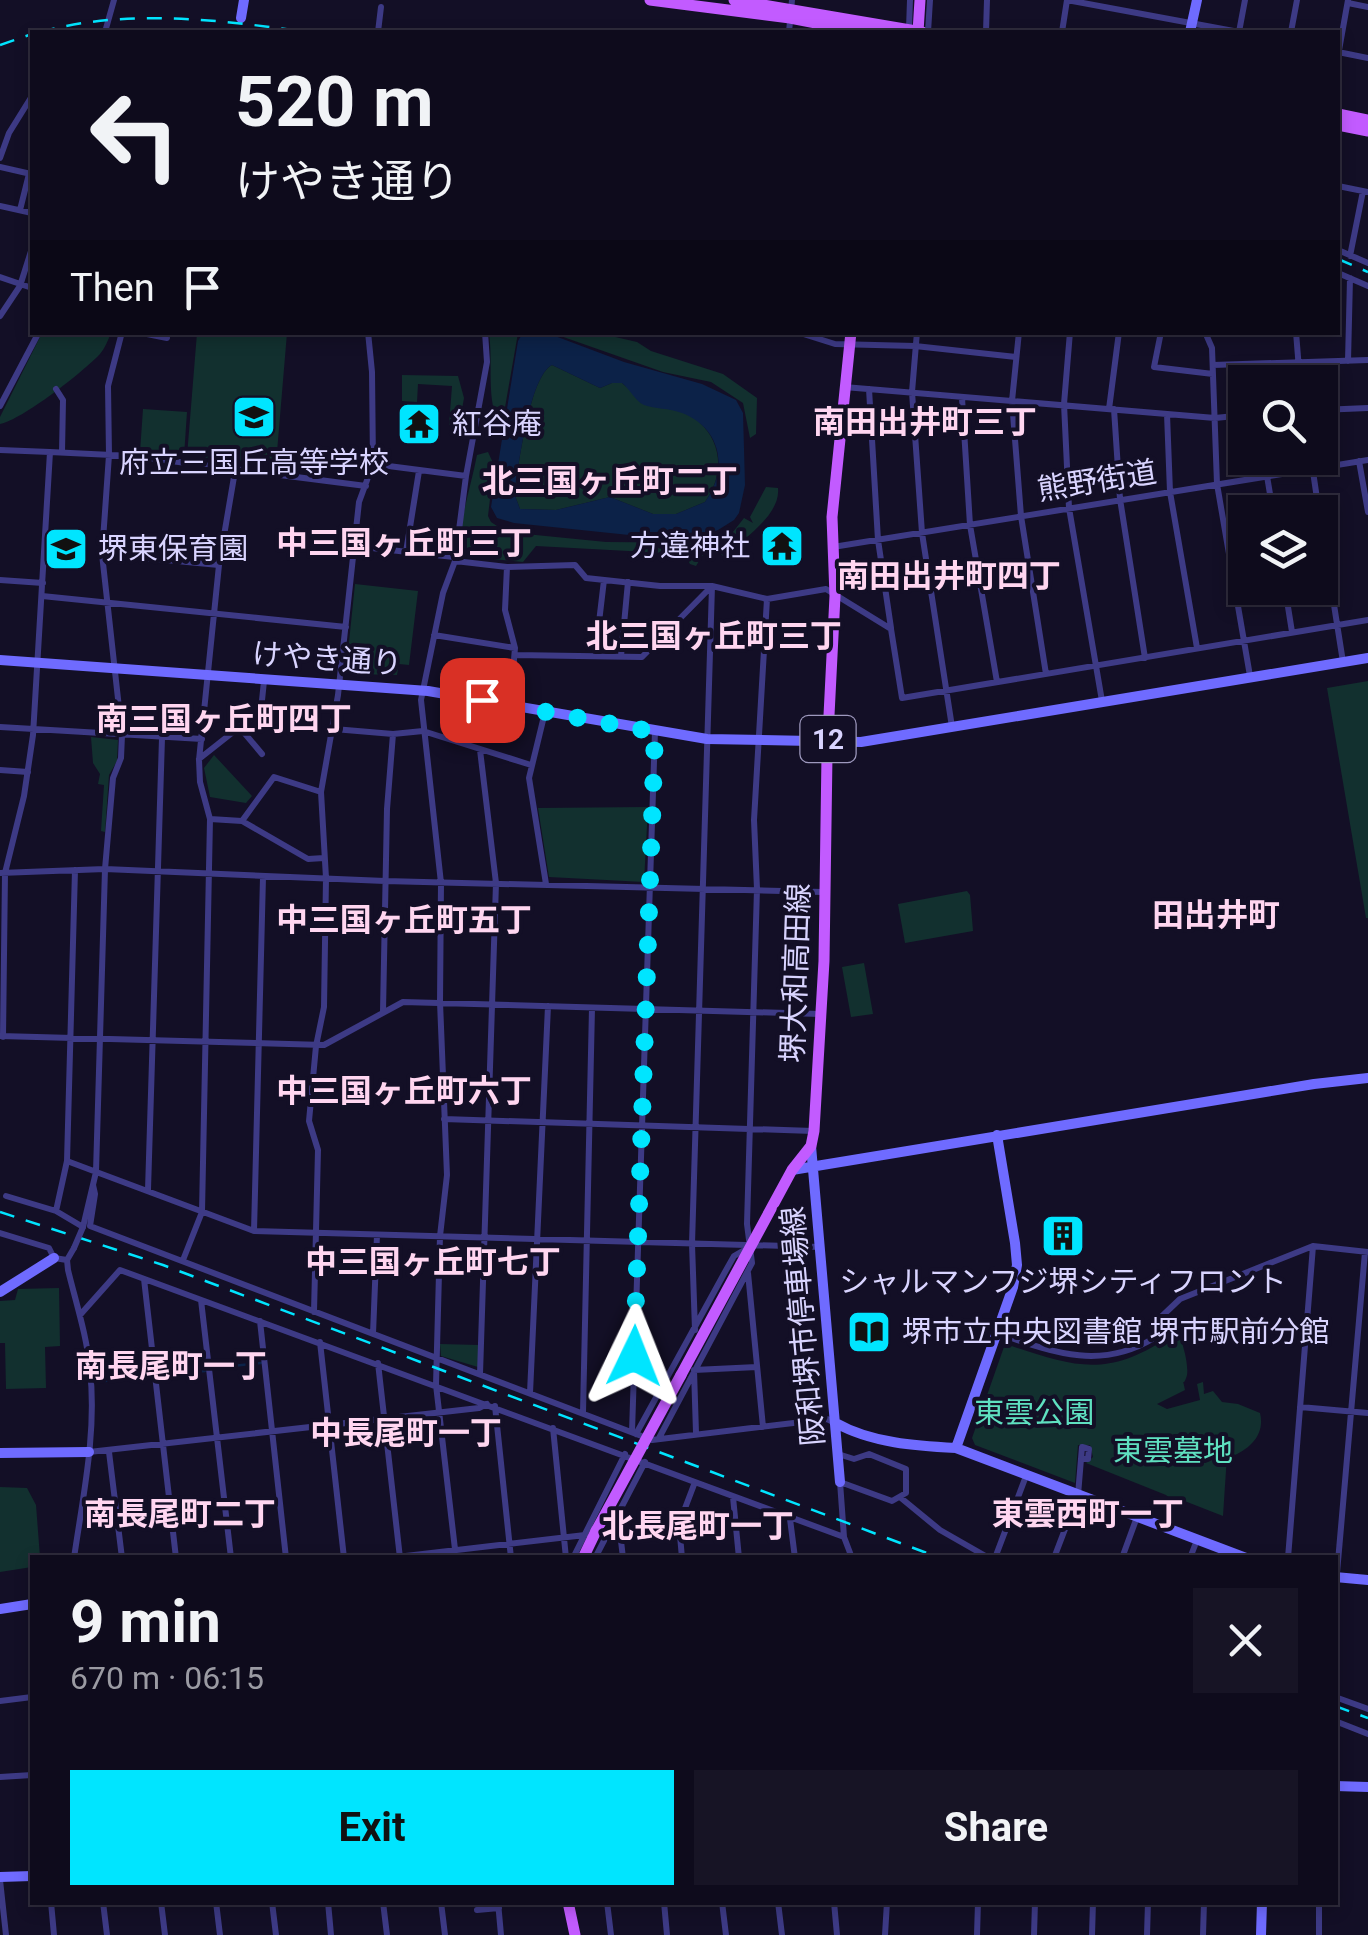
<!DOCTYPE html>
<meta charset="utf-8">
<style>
:root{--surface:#0e0b1c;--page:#171425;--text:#f1f3f6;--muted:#9b9ba3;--line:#2e2b3b;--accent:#00e5ff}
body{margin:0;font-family:Roboto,"Noto Sans JP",sans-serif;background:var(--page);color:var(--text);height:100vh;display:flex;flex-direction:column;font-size:38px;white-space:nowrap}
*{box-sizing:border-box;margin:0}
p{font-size:32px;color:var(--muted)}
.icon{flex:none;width:55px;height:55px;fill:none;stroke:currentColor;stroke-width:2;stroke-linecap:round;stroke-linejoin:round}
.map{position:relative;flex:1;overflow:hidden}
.panel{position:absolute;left:30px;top:1555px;width:1308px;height:350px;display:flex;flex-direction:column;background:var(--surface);border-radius:0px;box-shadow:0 5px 15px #0003,0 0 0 2px var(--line)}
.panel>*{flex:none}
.guide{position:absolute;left:30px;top:30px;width:1310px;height:305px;border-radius:0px;box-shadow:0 5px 15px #0003,0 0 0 2px var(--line);background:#0e0b1c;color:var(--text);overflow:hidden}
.controls{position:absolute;left:1228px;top:365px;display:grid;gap:20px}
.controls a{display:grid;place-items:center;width:110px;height:110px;border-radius:0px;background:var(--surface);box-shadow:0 5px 15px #0003,0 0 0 2px var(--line);font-size:50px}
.pin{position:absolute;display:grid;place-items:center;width:85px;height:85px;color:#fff;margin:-42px;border-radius:20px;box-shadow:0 5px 15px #0006}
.me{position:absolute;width:110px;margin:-55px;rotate:2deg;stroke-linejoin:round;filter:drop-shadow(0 0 8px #0008)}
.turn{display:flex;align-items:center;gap:35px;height:210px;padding:0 40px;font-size:45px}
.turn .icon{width:130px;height:130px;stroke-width:2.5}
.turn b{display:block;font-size:70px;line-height:85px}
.then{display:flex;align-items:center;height:95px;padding:0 40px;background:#0003;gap:20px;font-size:38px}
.round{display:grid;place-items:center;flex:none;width:105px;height:105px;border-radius:0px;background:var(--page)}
.head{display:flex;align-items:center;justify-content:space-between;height:170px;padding:0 40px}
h1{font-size:60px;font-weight:700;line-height:75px}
.button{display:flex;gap:20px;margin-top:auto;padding:20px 40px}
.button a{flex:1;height:115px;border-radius:0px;background:var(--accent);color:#111;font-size:40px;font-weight:700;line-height:115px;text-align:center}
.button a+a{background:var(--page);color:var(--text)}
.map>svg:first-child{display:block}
</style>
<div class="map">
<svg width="1368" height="1935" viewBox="0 0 1368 1935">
<rect width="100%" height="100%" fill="#130f26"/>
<path fill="#12302f" d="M 42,333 L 111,333 C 108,340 105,348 100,354 C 83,372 22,420 0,424 L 0,417 Z
M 197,333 L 287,333 L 276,464 L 187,456 Z
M 489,333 L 518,333 L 504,413 L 499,420 L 496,418 C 487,390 493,362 489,333 Z
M 552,333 L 598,333 L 637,342 L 651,351 L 723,374 L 757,398 L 756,434 L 750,438 L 743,403 L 711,382 L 663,372 Z
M 552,365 L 600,388 L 612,383 L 622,383 L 647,405 C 703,402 739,454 705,502 L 676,514 L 653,514 L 610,497 L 556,510 L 520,509 L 514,493 C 519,466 529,377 552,365 Z
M 402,375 L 458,376 L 464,398 L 459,426 L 449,425 L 452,386 L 418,384 L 417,402 L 402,401 Z
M 143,409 L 187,412 L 184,456 L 140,452 Z
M 488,452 L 494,465 L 488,516 L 491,522 L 506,532 L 606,542 L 718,543 L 729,537 L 744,518 L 753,523 L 750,517 L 766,487 L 778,488 C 781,515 743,539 724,557 L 715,549 L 702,556 L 696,566 L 690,564 L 684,554 L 536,546 L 523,562 L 465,556 L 460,552 C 459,519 471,487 477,455 Z
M 355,584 L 418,591 L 409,665 L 399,664 L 397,675 L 354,674 L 346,671 Z
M 1368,681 L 1368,918 L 1366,918 L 1327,688 Z
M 91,737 L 118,740 L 117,761 L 109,775 L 105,832 L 101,831 L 104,785 L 98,784 L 100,774 L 93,763 Z
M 214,755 L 252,796 L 246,803 L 210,797 L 204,768 Z
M 648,807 L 644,882 L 549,877 L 538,808 Z
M 967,891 L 970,895 L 973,931 L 905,943 L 898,904 Z
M 864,963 L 873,1014 L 851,1017 L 842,967 Z
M 59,1288 L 60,1346 L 45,1347 L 46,1388 L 6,1389 L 5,1343 L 0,1343 L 0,1301 L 15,1300 L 18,1289 Z
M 1175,1327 C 1181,1336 1189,1362 1187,1375 C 1183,1390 1182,1374 1185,1390 L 1157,1404 L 1167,1409 L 1200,1400 L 1197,1384 L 1203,1382 L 1204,1394 L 1213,1391 L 1222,1402 L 1238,1404 L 1260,1413 C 1265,1433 1252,1447 1235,1455 L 1227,1455 L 1223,1516 L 1182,1500 L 1173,1501 L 1166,1495 L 1086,1463 L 1093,1457 L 1090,1445 L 1078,1445 L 1075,1483 L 975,1445 L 972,1438 L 1005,1344 C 1071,1365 1104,1380 1167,1338 L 1165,1335 Z
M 440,1344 L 479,1345 L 478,1367 L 441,1356 Z
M 0,1487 L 27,1488 L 36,1505 L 40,1557 L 32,1558 L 32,1567 L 0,1572 Z"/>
<path fill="#0c2248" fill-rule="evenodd" d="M 523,333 L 547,333 L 624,362 L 702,384 L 736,400 L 743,413 L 745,485 L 739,513 L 734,520 L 718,530 L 697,537 L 677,540 L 514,523 L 497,518 L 491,507 L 518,341 ZM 552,365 L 600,388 L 612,383 L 622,383 C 630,389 635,401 644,405 C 655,409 669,408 682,413 C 721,428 729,469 705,502 L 676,514 L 653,514 L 610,497 L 556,510 L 520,509 L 514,493 C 519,466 529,377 552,365 Z"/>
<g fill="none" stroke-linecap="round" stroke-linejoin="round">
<path stroke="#0c2248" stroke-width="2.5" d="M 213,1368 L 261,1363
M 159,1375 L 205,1371
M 105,1381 L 152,1376"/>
<path stroke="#3d3a85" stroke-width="6" d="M 1067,0 L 1239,32
M 1348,3 L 1368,7
M 909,29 L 910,0
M 105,32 L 114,0
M 378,32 L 381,7
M 789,32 L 792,0
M 928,32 L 930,0
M 986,32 L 987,0
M 1062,32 L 1067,0
M 1239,32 L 1245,0
M 1291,32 L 1297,0
M 1338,52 L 1368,58
M 1338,56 L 1348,0
M 0,158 L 9,133 L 32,96
M 0,167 L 31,174
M 1338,186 L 1368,192
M 0,206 L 32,213
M 20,210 L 29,174
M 1338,250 L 1368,263
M 1350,256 L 1363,191
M 1338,273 L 1368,286
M 0,277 L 32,288
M 0,316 L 20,286 L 32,248
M 137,332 L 167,338
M 485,332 L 487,362 L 466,476 L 455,561 L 507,567 L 575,565 L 586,578 L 660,586 L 712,586 L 767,599 L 826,589 L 891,629 L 902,698 L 1368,620
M 690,332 L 695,332
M 797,332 L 835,344 L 915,346 L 1016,357
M 917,332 L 912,392 L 922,533 L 952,727
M 1019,332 L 1012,401 L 1021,516 L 1046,674
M 1070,332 L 1064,404 L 1069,508 L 1102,701
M 1161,332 L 1154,367 L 1213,374
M 1205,332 L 1212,348 L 1217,484 L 1250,676
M 1296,332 L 1300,382
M 1348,361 L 1350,278
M 1213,365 L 1368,360
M 1236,365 L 1237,386 L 1245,386
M 844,387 L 1215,418 L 1245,415
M 56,389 L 63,400 L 62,452
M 869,389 L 878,540 L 891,628
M 962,398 L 970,525 L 997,682
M 0,406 L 39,332
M 1109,409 L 1119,332
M 1114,409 L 1120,499 L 1145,658
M 1320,410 L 1368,408
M 1167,414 L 1170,492 L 1197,648
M 0,450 L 50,452
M 1311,458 L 1319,512
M 1359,461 L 1368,512
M 373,464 L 466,476
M 1267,476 L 1273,512
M 1320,516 L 1343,662
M 353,546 L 454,557
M 833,547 L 1368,460
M 406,552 L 419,471
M 102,554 L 219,565
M 455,561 L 443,593 L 421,700 L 441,883 L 440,1002 L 447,1175 L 440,1236 L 436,1385 L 456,1558
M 507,567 L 505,610 L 515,648 L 510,704
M 0,580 L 43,583
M 1285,588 L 1292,632
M 42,596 L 346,627
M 434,635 L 515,648
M 515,655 L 642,657 L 711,587
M 595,656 L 604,580
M 621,656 L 628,582
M 545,712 L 529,778 L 546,884
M 0,727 L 202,739
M 241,729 L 262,754
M 334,729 L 393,734 L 423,731 L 531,765
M 480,750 L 496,883 L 480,1374
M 199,759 L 261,710 L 264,681
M 0,770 L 28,772
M 210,819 L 200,782 L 199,760 L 219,565 L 235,471
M 242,821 L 308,859 L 324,858
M 75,870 L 67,1161 L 56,1211 L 83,1227 L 96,1172 L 105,869 L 113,778 L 121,758 L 122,735 L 102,554 L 109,455 L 108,386 L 122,332
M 0,873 L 105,869 L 385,881 L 823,892
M 383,1011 L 387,809 L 393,734
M 0,1036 L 324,1045 L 403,1002 L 820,1014
M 3,1037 L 5,873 L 24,796 L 33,735 L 50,452 L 132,456 L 366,486
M 444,1119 L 813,1131
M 67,1161 L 254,1231 L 821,1247
M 93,1185 L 95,1194 L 90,1226 L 652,1440 L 827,1419 L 835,1423
M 148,1190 L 162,738
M 6,1196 L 56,1211
M 254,1231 L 263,877
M 0,1233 L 49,1248 L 54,1258 L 67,1260
M 74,1248 L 67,1260 L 68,1270 C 76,1303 87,1336 90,1370 C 97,1432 83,1496 74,1558
M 183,1260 L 202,1212 L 210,819 L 242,821 L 274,777 L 321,792
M 748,1273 L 763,1427
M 144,1279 L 176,1558
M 201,1300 L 231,1558
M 314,1312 L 318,1150 L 309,1121 L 316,1046 L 324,1007 L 326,878 L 321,792 L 338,695 L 359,502 L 373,464 L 372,372 L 368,332
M 80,1315 L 120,1270 L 844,1537
M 260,1321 L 286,1558
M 695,1330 L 692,1244 L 712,586
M 997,1333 C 1052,1352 1100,1371 1154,1338 L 1160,1318 L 1180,1299 L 1313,1246 L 1368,1252
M 373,1334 L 377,1235
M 320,1342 L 344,1558
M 378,1363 L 400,1558
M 530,1393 L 548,1006
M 495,1406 L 511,1558
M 1300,1407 L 1368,1413
M 583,1413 L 592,1008
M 553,1428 L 566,1558
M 632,1432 L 655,731
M 696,1433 L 694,1370 L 757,1367
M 636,1434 L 725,1272 L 734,1256 L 746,1249
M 659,1438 L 752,1263 L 747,1224 L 757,889 L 754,820 L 767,599
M 89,1452 L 479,1408 L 487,1404
M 109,1452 L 122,1558
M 838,1454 L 854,1459 L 869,1454 L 906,1469 L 906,1493 L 892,1501 L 840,1482 L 844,1537 L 852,1558
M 733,1497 L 739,1558
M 901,1498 L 940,1530 L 989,1558
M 618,1515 L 623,1558
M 790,1519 L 795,1558
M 608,1532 L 679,1524
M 397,1557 L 585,1535
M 573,1558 L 625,1454
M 595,1558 L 645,1462
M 682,1558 L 679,1524 L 695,1482
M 995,1558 L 1026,1476
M 1054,1558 L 1078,1495 L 1081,1459 L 1088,1459 L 1089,1449 L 1082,1447 L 1081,1459
M 1122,1558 L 1137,1517
M 1190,1558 L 1197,1540
M 1288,1558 L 1313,1246
M 1335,1596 L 1365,1252
M 1335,1697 L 1368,1709
M 0,1701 L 32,1697
M 1335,1721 L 1368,1734
M 0,1777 L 32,1775
M 0,1880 L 6,1935
M 51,1902 L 54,1935
M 103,1902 L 107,1935
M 161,1902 L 165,1935
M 216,1902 L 220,1935
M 272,1902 L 276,1935
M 328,1902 L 331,1935
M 383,1902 L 387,1935
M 441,1902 L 445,1935
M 498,1902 L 501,1935
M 607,1902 L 611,1935
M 664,1902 L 667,1935
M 722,1902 L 726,1935
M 778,1902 L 782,1935
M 834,1902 L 837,1935
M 477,1910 L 499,1908
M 885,1935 L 887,1902
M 977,1935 L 978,1902
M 1034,1935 L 1035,1902
M 1092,1935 L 1093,1902
M 1147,1935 L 1148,1902
M 1203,1935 L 1204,1902
M 1319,1935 L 1319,1902"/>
<path stroke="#6f6bff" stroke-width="10" d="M 241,18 L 244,0
M 1190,32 L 1197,0
M 0,660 L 428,691 L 707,739 L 861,742 L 1368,658
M 811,1146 L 840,1482
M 792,1170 L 1314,1084 L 1368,1078
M 0,1292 L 54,1258
M 836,1423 C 871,1443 917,1446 956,1448 L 1246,1558
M 956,1448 L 1013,1287 L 1017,1265 L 1015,1243 L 997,1135
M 0,1453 L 89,1452
M 1335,1577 L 1368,1580
M 0,1609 L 32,1604
M 1335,1786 L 1368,1787
M 0,1877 L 32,1876
M 1261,1935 L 1262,1902"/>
<path stroke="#c25bff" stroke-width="11" d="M 650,0 L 790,18 L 863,32
M 734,0 L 922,32
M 1338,114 L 1368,120
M 1338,125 L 1368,131
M 681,1375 L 792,1170 L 811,1146 L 814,1131 L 824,961 L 827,755 L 835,596 L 832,517 L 851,332
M 583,1558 L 596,1531
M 568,1902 L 575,1935"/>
<path stroke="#00e5ff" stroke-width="2.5" stroke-dasharray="15 12" stroke-linecap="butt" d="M 40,32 C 129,8 218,20 308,32
M 0,45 L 32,34
M 1338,259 L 1368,272
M 0,1212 L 163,1265 L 940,1558
M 1335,1706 L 1368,1718"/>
<path stroke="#3d3a85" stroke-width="6" d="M 74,1248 L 83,1227"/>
<path stroke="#c25bff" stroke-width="11" d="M 918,32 L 920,0
M 596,1531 L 681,1375"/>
</g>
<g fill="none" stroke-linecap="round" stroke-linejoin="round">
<path stroke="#00e5ff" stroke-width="18" stroke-dasharray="0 32.4" d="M 482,700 L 655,732 L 634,1356"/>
</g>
<defs>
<symbol id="school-square" viewBox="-11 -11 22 22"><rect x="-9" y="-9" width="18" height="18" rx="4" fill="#00e5ff" stroke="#130f26"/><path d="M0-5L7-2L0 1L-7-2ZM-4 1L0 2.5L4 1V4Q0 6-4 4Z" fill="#111"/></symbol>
<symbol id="temple-square" viewBox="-11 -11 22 22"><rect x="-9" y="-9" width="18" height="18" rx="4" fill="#00e5ff" stroke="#130f26"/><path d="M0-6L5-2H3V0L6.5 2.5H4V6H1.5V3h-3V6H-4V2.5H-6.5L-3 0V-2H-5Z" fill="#111"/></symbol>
<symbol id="building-square" viewBox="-11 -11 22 22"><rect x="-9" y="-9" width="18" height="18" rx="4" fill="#00e5ff" stroke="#130f26"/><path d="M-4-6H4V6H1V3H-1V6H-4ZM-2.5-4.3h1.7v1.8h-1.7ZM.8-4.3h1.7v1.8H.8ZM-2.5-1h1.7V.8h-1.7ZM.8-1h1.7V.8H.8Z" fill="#111"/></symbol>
<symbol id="library-square" viewBox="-11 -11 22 22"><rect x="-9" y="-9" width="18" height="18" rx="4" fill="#00e5ff" stroke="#130f26"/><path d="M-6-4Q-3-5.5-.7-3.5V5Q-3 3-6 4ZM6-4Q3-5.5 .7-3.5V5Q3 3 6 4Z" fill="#111"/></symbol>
</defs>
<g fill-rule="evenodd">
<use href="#school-square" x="229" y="392" width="50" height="50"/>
<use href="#temple-square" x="394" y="399" width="50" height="50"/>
<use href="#temple-square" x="757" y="521" width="50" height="50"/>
<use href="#school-square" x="41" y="524" width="50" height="50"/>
<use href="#building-square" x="1038" y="1211" width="50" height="50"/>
<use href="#library-square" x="844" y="1307" width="50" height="50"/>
</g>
<g text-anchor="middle" stroke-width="8" stroke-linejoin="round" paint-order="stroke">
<rect fill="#130f26" stroke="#9e99be" stroke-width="2.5" x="800.5" y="716" width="55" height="46" rx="8"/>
<g font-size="28" font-weight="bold" fill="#d9d4ff">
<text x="828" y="749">12</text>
</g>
<g font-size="30" fill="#d9d4ff" stroke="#130f26" text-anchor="start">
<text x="452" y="434">紅谷庵</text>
<text x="254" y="473" text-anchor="middle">府立三国丘高等学校</text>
<text x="750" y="556" text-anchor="end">方違神社</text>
<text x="98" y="559">堺東保育園</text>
<text x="1063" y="1292" text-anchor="middle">シャルマンフジ堺シティフロント</text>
<text x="902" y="1342">堺市立中央図書館 堺市駅前分館</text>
</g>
<g font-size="30" fill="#d9d4ff" stroke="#130f26">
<text transform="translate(1097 481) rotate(-9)" y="10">熊野街道</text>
<text transform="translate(327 659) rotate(4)" y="10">けやき通り</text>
<text transform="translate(796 973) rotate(-88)" y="10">堺大和高田線</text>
<text transform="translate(803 1326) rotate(-95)" y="10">阪和堺市停車場線</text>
</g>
<g font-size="30" fill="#5fe0c0" stroke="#130f26">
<text x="1034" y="1423">東雲公園</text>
<text x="1173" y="1461">東雲墓地</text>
</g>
<g font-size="32" font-weight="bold" fill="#ffd6f0" stroke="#130f26">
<text x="925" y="433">南田出井町三丁</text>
<text x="610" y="492">北三国ヶ丘町二丁</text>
<text x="404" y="554">中三国ヶ丘町三丁</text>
<text x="949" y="587">南田出井町四丁</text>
<text x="714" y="647">北三国ヶ丘町三丁</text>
<text x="224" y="730">南三国ヶ丘町四丁</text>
<text x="1216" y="926">田出井町</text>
<text x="404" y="931">中三国ヶ丘町五丁</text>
<text x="404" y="1102">中三国ヶ丘町六丁</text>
<text x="433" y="1273">中三国ヶ丘町七丁</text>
<text x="171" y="1377">南長尾町一丁</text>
<text x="406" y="1444">中長尾町一丁</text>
<text x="180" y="1525">南長尾町二丁</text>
<text x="1088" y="1525">東雲西町一丁</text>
<text x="698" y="1537">北長尾町一丁</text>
</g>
</g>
</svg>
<div class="controls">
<a><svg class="icon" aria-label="search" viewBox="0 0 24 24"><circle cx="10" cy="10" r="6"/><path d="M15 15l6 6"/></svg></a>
<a><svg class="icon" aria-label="layers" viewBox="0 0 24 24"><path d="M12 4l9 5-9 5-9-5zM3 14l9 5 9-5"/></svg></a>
</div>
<div class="pin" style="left:482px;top:700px;background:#d93025"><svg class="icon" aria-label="arrive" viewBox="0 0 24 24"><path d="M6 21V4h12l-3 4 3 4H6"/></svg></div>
<svg class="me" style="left:634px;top:1356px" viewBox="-20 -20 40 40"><path d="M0-17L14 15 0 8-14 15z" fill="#00e5ff" stroke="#fff" stroke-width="4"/></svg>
<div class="guide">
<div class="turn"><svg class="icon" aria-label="left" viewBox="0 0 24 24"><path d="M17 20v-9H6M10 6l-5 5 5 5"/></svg><div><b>520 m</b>けやき通り</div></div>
<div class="then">Then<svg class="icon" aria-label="arrive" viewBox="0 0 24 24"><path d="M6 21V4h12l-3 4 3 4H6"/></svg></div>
</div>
<section class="panel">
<div class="head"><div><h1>9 min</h1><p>670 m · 06:15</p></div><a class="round"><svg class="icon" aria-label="close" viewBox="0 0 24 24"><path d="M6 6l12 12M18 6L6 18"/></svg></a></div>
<div class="button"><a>Exit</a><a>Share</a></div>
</section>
</div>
